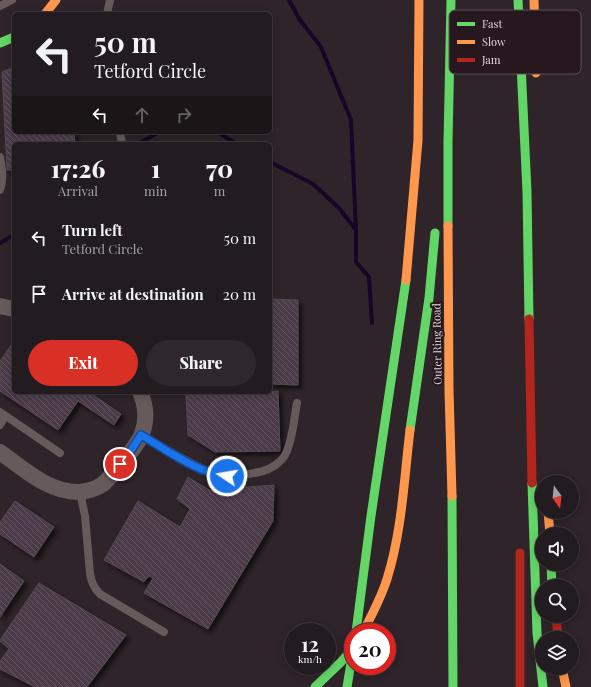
<!DOCTYPE html>
<style>
:root{--surface:#221b1f;--page:#2e282c;--text:#f1f3f6;--muted:#a2a1a4;--line:#3f393d;--accent:#d93025}
body{margin:0;font-family:"Playfair Display",serif;background:var(--page);color:var(--text);height:100vh;display:flex;flex-direction:column;font-size:15px;white-space:nowrap}
*{box-sizing:border-box;margin:0}
p{font-size:13px;color:var(--muted)}
.icon{flex:none;width:22px;height:22px;fill:none;stroke:currentColor;stroke-width:2;stroke-linecap:round;stroke-linejoin:round}
.map{position:relative;flex:1;overflow:hidden}
.drawer{position:absolute;left:12px;top:142px;width:260px;height:252px;display:flex;flex-direction:column;background:var(--surface);border-radius:6px;box-shadow:0 2px 10px #0003,0 0 0 1px var(--line)}
.drawer>*{flex:none}
.hud{position:absolute;left:12px;top:12px;width:260px;height:122px;border-radius:6px;box-shadow:0 2px 10px #0003,0 0 0 1px var(--line);background:#221b1f;color:var(--text);overflow:hidden}
.needle{width:26px;rotate:165deg}
.fabs{position:absolute;left:535px;top:475px;display:grid;gap:8px}
.fabs a{display:grid;place-items:center;width:44px;height:44px;border-radius:50%;background:var(--surface);box-shadow:0 2px 10px #0003,0 0 0 1px var(--line);font-size:20px}
.speed{position:absolute;left:284px;top:623px;display:flex;gap:8px;font-size:20px;font-weight:700;text-align:center}
.speed>*{display:grid;place-content:center;width:52px;height:52px;border-radius:50%;background:var(--surface);box-shadow:0 2px 10px #0003,0 0 0 1px var(--line);line-height:1}
.speed small{font-size:10px;font-weight:400}
.speed .limit{border:6px solid #d22;background:#fff;color:#111}
.pin{position:absolute;display:grid;place-items:center;width:34px;height:34px;color:#fff;margin:-17px;border:2px solid #fff;border-radius:50%;box-shadow:0 1px 4px #0007}
.me{position:absolute;width:44px;margin:-22px;rotate:282deg;stroke-linejoin:round;filter:drop-shadow(0 0 3px #0008)}
.turn{display:flex;align-items:center;gap:14px;height:84px;padding:0 16px;font-size:18px}
.turn .icon{width:52px;height:52px;stroke-width:2.5}
.turn b{display:block;font-size:28px;line-height:34px}
.lanes{display:flex;align-items:center;height:38px;padding:0 16px;background:#0003;justify-content:center;gap:20px;direction:ltr}
.lanes .off{opacity:.35}
.eta{display:flex;justify-content:space-evenly;align-items:center;height:68px;text-align:center}
.eta b{font-size:24px;font-weight:800;line-height:28px}
.cta{display:flex;gap:8px;margin-top:auto;padding:8px 16px}
.cta a{flex:1;height:46px;border-radius:24px;background:var(--accent);color:#fff;font-size:16px;font-weight:800;line-height:46px;text-align:center}
.cta a+a{background:var(--page);color:var(--text)}
ul{padding:0;list-style:none}
li{display:flex;align-items:center;gap:12px;height:56px;padding:0 16px}
li div{flex:1}
li b{display:block;font-size:15px}
li em{font-style:normal}
.map>svg:first-child{display:block}
</style>
<div class="map">
<svg width="591" height="687" viewBox="0 0 591 687">
<defs>
<pattern id="building-back-hatch" width="6" height="6" patternUnits="userSpaceOnUse"><rect width="6" height="6" fill="#4b3b49"/><path d="M-1 5l2 2M0 0l6 6M5-1l2 2" fill="none" stroke="#655663"/></pattern>
<filter id="shadow"><feDropShadow dx="3.5" dy="3.5" stdDeviation="2" flood-color="#0009"/></filter>
</defs>
<rect width="100%" height="100%" fill="#2e2429"/>
<g fill="none" stroke-linecap="round" stroke-linejoin="round">
<path stroke="#180629" stroke-width="4" d="M 289,0 L 300,20 L 321,47 L 351,120 L 356,230
M 218,132 L 236,144
M 138,144 L 159,132
M 270,162 L 313,184 L 339,208 L 356,230 L 356,262 L 369,277 L 372,323
M 0,243 L 14,235"/>
</g>
<path fill="url(#building-back-hatch)" stroke="#524b50" filter="url(#shadow)" d="M 14,67 L 14,132 L 74,132 L 75,144 L 14,144 L 14,170 L 7,170 L 2,72 Z
M 270,299 L 298,300 L 298,385 L 270,384 Z
M 14,341 L 14,392 L 89,392 L 121,414 L 114,425 L 78,401 L 58,430 L 0,391 L 0,361 Z
M 278,391 L 280,451 L 215,452 L 188,435 L 186,395 Z
M 188,477 L 209,490 L 274,485 L 273,521 L 208,629 L 144,593 L 153,578 L 149,576 L 144,582 L 104,560 L 138,501 L 180,527 L 190,509 L 177,499 Z
M 15,501 L 54,527 L 34,557 L 0,534 L 0,522 Z
M 0,564 L 24,581 L 0,617 Z
M 39,583 L 126,635 L 87,687 L 35,687 L 0,669 L 0,661 L 9,649 L 0,641 L 0,640 Z"/>
<g fill="none" stroke-linecap="round" stroke-linejoin="round">
<path stroke="#675a5b" stroke-width="8" d="M 0,6 L 12,0
M 107,14 L 110,0
M 120,132 L 122,144
M 0,157 C 2,169 4,179 0,190
M 0,412 L 60,453
M 0,425 L 5,416
M 141,435 C 160,446 178,457 197,466 C 204,470 212,474 220,475 C 233,477 246,475 259,472 C 270,470 283,462 287,451 C 293,436 294,419 297,403
M 80,492 L 85,516 L 90,573 C 91,582 94,588 100,594 L 164,632"/>
<path stroke="#675a5b" stroke-width="16" d="M 0,306 L 14,309
M 0,452 C 24,469 49,493 80,492 C 88,491 96,489 103,484 C 112,476 138,445 142,434 C 147,420 146,405 140,392"/>
<path stroke="#63d668" stroke-width="9" d="M 518,0 L 527,192 L 529,319
M 0,43 L 14,37
M 448,226 L 448,142 L 451,0
M 410,430 L 429,298 L 435,233
M 532,483 L 537,633 L 543,687
M 452,496 L 453,687
M 551,564 L 552,586
M 356,632 L 371,516 L 406,280
M 315,687 L 341,662 L 353,648
M 347,687 L 353,651"/>
<path stroke="#ff974d" stroke-width="9" d="M 534,0 L 536,73
M 45,14 L 56,0
M 448,226 L 449,390 L 452,496
M 406,280 L 418,140 L 419,0
M 548,512 L 550,534
M 363,632 C 372,615 381,598 387,579 C 402,531 404,480 410,430
M 562,668 L 566,687"/>
<path stroke="#b3261e" stroke-width="9" d="M 529,319 L 532,483
M 520,553 L 520,687
M 556,616 L 558,638"/>
</g>
<g fill="none" stroke-linecap="round" stroke-linejoin="round">
<defs>
<path id="route" d="M 120,464 L 128,455 L 141,435 C 167,450 197,473 227,476"/>
</defs>
<use href="#route" stroke="#114b97" stroke-width="10"/>
<use href="#route" stroke="#1a73e8" stroke-width="7"/>
</g>
<g text-anchor="middle" stroke-width="4" stroke-linejoin="round" paint-order="stroke">
<g font-size="11" fill="#e1d5da" stroke="#27171f">
<text transform="translate(437 344) rotate(-91)" y="4">Outer Ring Road</text>
</g>
</g>
<rect x="449" y="10" width="132" height="64" rx="6" fill="#27171f" stroke="#5f5057" stroke-width="1"/>
<rect x="457" y="22" width="18" height="4" fill="#63d668"/>
<rect x="457" y="40" width="18" height="4" fill="#ff974d"/>
<rect x="457" y="58" width="18" height="4" fill="#b3261e"/>
<g font-size="11" fill="#e1d5da">
<text x="482" y="28">Fast</text>
<text x="482" y="46">Slow</text>
<text x="482" y="64">Jam</text>
</g>
</svg>
<div class="fabs">
<a><svg class="needle" viewBox="-14 -14 28 28"><path d="M0-13l5 13h-10z" fill="#e53935"/><path d="M0 13l5-13h-10z" fill="#a2a1a4"/></svg></a>
<a><svg class="icon" aria-label="sound" viewBox="0 0 24 24"><path d="M4 9h4l5-4v14l-5-4H4zM17 9q2 3 0 6"/></svg></a>
<a><svg class="icon" aria-label="search" viewBox="0 0 24 24"><circle cx="10" cy="10" r="6"/><path d="M15 15l6 6"/></svg></a>
<a><svg class="icon" aria-label="layers" viewBox="0 0 24 24"><path d="M12 4l9 5-9 5-9-5zM3 14l9 5 9-5"/></svg></a>
</div>
<div class="speed"><div>12<small>km/h</small></div><div class="limit">20</div></div>
<div class="pin" style="left:120px;top:464px;background:#d93025"><svg class="icon" aria-label="arrive" viewBox="0 0 24 24"><path d="M6 21V4h12l-3 4 3 4H6"/></svg></div>
<svg class="me" style="left:227px;top:476px" viewBox="-20 -20 40 40"><circle r="17" fill="#1a73e8" stroke="#fff" stroke-width="3"/><path d="M0-11L8 9 0 5-8 9z" fill="#fff"/></svg>
<div class="hud">
<div class="turn"><svg class="icon" aria-label="left" viewBox="0 0 24 24"><path d="M17 20v-9H6M10 6l-5 5 5 5"/></svg><div><b>50 m</b>Tetford Circle</div></div>
<div class="lanes"><svg class="icon" aria-label="left" viewBox="0 0 24 24"><path d="M17 20v-9H6M10 6l-5 5 5 5"/></svg><svg class="icon off" aria-label="ahead" viewBox="0 0 24 24"><path d="M12 20V5M6 11l6-6 6 6"/></svg><svg class="icon off" aria-label="right" viewBox="0 0 24 24"><path d="M7 20v-9h11M14 6l5 5-5 5"/></svg></div>
</div>
<section class="drawer">
<div class="eta">
<div><b>17:26</b><p>Arrival</p></div>
<div><b>1</b><p>min</p></div>
<div><b>70</b><p>m</p></div>
</div>
<ul>
<li><svg class="icon" aria-label="left" viewBox="0 0 24 24"><path d="M17 20v-9H6M10 6l-5 5 5 5"/></svg><div><b>Turn left</b><p>Tetford Circle</p></div><em>50 m</em></li>
<li><svg class="icon" aria-label="arrive" viewBox="0 0 24 24"><path d="M6 21V4h12l-3 4 3 4H6"/></svg><div><b>Arrive at destination</b></div><em>20 m</em></li>
</ul>
<div class="cta"><a>Exit</a><a>Share</a></div>
</section>
</div>
